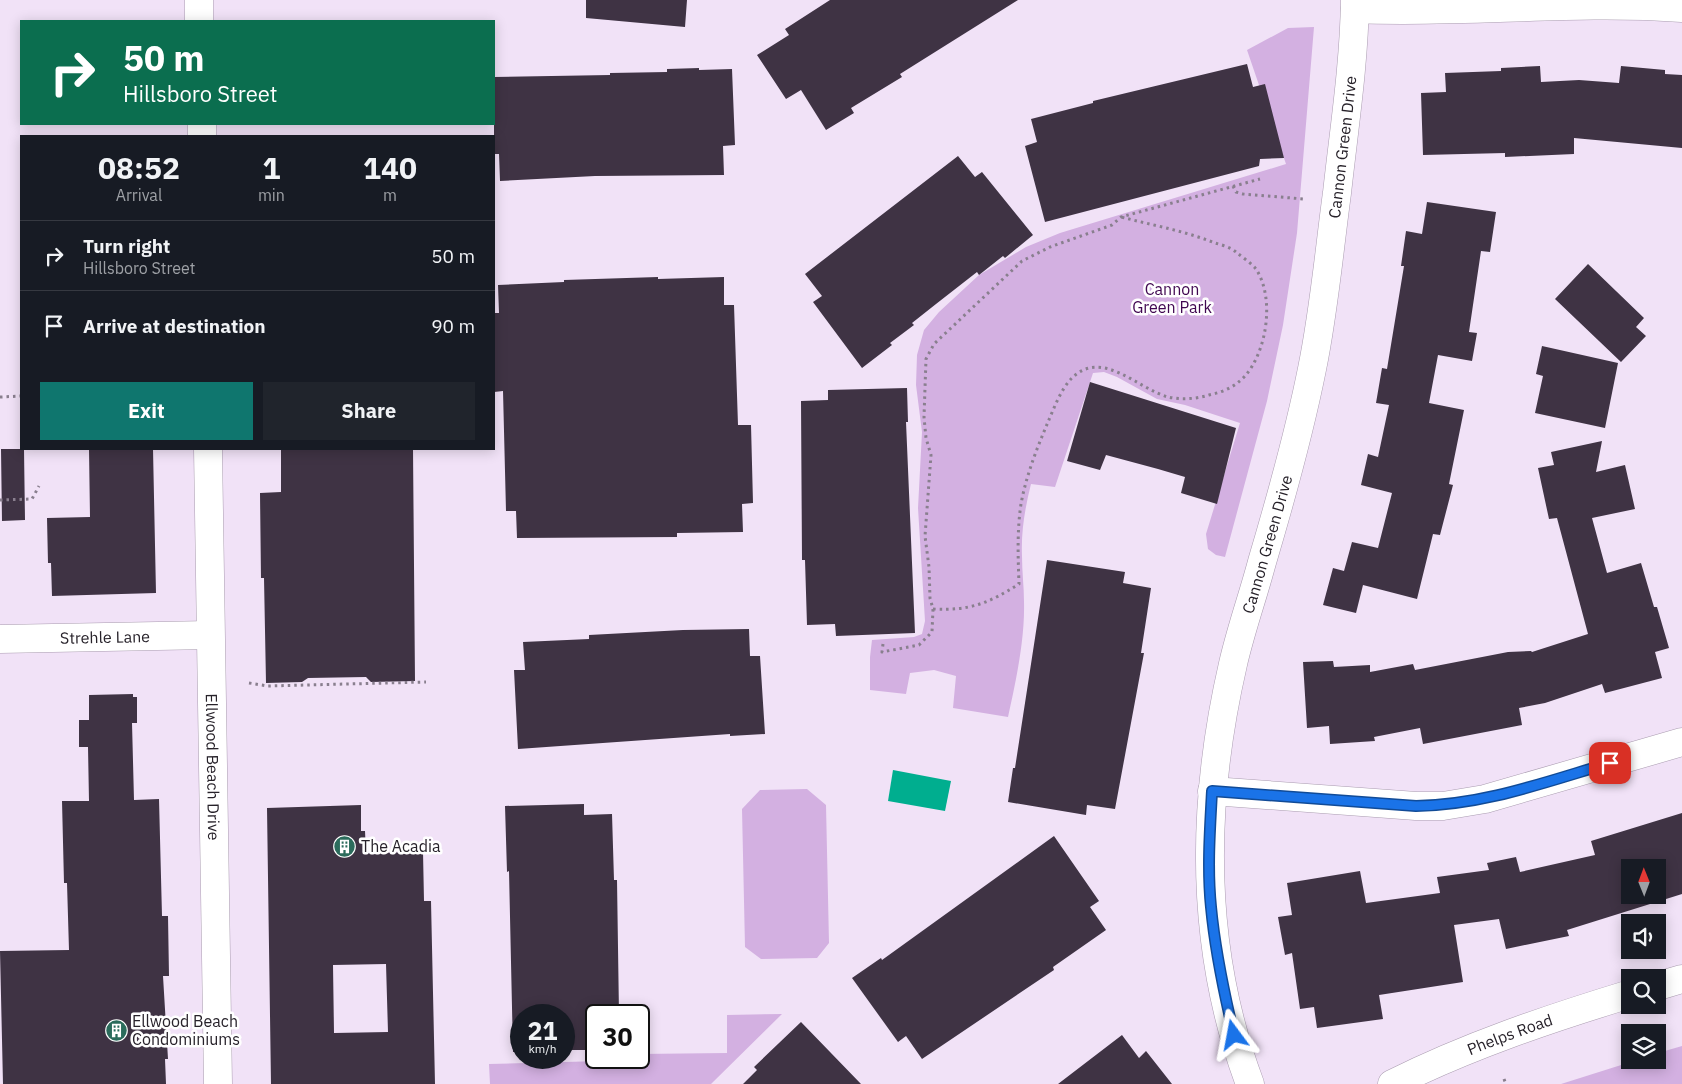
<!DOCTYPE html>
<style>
:root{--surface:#171b24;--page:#20242c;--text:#f1f3f6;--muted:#9ea1a6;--line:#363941;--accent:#0f766e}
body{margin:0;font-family:"IBM Plex Sans",sans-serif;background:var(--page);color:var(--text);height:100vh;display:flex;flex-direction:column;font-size:19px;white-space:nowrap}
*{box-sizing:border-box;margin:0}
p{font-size:16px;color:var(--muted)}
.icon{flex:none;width:28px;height:28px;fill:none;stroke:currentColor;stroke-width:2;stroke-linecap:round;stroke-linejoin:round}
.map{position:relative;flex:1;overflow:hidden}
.drawer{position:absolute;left:20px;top:135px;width:475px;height:315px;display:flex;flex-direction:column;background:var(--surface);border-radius:0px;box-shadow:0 2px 12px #0003}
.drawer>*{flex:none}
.hud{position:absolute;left:20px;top:20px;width:475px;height:105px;border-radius:0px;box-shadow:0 2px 12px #0003;background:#0b6e4f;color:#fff;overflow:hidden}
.needle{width:32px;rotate:359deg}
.tools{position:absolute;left:1621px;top:859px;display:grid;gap:10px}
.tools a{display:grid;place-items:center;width:45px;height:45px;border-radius:0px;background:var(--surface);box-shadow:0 2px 12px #0003;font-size:25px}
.speed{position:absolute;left:510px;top:1004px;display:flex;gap:10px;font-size:25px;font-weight:700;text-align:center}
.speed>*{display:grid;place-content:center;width:65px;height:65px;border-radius:50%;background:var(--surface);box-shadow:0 2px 12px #0003;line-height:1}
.speed small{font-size:12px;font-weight:400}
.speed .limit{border:2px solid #111;border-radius:8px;background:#fff;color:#111}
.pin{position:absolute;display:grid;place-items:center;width:42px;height:42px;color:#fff;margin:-21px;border-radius:10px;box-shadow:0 2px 8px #0006}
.me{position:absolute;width:55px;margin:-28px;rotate:347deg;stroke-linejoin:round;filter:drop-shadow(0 0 4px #0008)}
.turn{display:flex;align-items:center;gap:18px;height:105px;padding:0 20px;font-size:22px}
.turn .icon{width:65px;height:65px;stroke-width:2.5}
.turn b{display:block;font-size:35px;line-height:42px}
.eta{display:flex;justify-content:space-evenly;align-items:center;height:85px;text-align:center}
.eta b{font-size:30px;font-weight:800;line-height:35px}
.button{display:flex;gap:10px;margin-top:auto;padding:10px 20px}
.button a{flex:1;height:58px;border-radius:0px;background:var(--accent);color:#fff;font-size:20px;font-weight:800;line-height:58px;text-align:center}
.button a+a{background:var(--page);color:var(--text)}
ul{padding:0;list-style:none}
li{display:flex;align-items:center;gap:15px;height:70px;padding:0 20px;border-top:1px solid var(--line)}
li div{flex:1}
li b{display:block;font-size:19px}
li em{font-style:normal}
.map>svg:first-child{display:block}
</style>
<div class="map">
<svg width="1682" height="1084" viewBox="0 0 1682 1084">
<rect width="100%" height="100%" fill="#f1e2f7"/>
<path fill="#d3b0e1" d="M 1314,27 L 1297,233 L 1283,325 L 1267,401 L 1225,557 L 1216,555 L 1208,549 L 1206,534 L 1240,423 L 1185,405 L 1157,399 L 1117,377 L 1104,372 L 1093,373 L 1055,487 L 1031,484 C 1025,508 1021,531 1022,556 C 1022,572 1024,587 1024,602 C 1025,639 1016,681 1008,717 L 953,708 L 956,676 L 934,670 L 910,673 L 906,694 L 870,690 L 870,657 L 872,640 L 914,637 L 922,634 L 925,621 L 918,508 L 922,432 L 916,385 L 917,355 L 924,330 L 939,312 L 979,275 L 1026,247 L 1060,233 L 1286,164 L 1247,50 L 1288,28 Z
M 807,789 L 826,805 L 829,943 L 817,958 L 761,959 L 745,947 L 742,809 L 760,790 Z
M 782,1014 L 711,1084 L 490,1084 L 489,1064 L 602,1061 L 602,1058 L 639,1058 L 639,1054 L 727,1053 L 727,1015 Z
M 1682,1046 L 1682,1084 L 1561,1084 L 1637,1060 L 1658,1060 L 1658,1053 Z"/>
<path fill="#00ae8f" d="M 893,770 L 951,781 L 945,811 L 888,801 Z"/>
<path fill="#3f3344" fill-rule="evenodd" d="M 586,0 L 687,0 L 685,27 L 586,18 Z
M 830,0 L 1018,0 L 900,74 L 902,77 L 851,108 L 854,113 L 826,130 L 801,90 L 786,99 L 757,55 L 789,35 L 785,29 Z
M 1247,64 L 1253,87 L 1265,84 L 1284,158 L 1260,159 L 1259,166 L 1045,222 L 1025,146 L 1037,142 L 1031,119 L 1093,103 L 1093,101 Z
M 1540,66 L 1541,82 L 1579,80 L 1619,83 L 1621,66 L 1665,70 L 1665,74 L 1682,75 L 1682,148 L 1574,138 L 1574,154 L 1505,157 L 1505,153 L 1423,155 L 1421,93 L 1446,92 L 1445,73 L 1501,71 L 1501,68 Z
M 699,68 L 699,70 L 732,69 L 735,145 L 723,146 L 724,175 L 595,176 L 500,181 L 499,154 L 494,154 L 494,77 L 610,75 L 610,73 L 667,72 L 667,69 Z
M 958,156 L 975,177 L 982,172 L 1033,235 L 1005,258 L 1003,256 L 979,275 L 977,272 L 936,304 L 912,323 L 914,325 L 890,343 L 892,345 L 862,368 L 813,302 L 822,296 L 805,274 Z
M 1427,202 L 1496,212 L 1490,252 L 1481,251 L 1469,332 L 1477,333 L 1472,361 L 1438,355 L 1429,403 L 1464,410 L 1449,484 L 1453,485 L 1440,535 L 1433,534 L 1417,599 L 1363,585 L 1356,613 L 1323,605 L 1333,568 L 1344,571 L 1352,542 L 1378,548 L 1392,493 L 1361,485 L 1368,454 L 1378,457 L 1389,405 L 1376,403 L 1382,368 L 1387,369 L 1404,266 L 1401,266 L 1406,231 L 1422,234 Z
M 1588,264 L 1644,318 L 1636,327 L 1646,336 L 1621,362 L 1555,299 Z
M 658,277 L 658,279 L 724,277 L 724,305 L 734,305 L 738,425 L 751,425 L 753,503 L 742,504 L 743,532 L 677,533 L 677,537 L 517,538 L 516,511 L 506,511 L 503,391 L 494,392 L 494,313 L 499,313 L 498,285 L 564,282 L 564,280 Z
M 1542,346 L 1618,363 L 1605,428 L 1535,413 L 1543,376 L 1536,374 Z
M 1090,382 L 1236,428 L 1217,504 L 1181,493 L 1185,477 L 1158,469 L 1106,455 L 1100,470 L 1067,461 Z
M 907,388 L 908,422 L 906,422 L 915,633 L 836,636 L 835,624 L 807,625 L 805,560 L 802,560 L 801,401 L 828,400 L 828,390 Z
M 1602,441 L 1596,472 L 1625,465 L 1635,509 L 1592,518 L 1607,573 L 1641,563 L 1654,607 L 1657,607 L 1669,648 L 1655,652 L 1662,678 L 1605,693 L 1602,684 L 1545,703 L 1519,708 L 1522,725 L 1423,744 L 1420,728 L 1374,737 L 1375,741 L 1330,744 L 1329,726 L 1307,728 L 1303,662 L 1333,661 L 1334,667 L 1370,665 L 1370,672 L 1413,664 L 1415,670 L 1508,652 L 1531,651 L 1532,652 L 1588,634 L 1557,518 L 1549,519 L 1538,468 L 1554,465 L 1551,452 Z
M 1,449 L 24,449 L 25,520 L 2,521 Z
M 89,449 L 153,449 L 156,593 L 52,596 L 51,563 L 48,563 L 47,518 L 90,517 Z
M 281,449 L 413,449 L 415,681 L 371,682 L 366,677 L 308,678 L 302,682 L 266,683 L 264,578 L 261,578 L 260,493 L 281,492 Z
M 1047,560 L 1125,572 L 1123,583 L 1151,588 L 1141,653 L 1144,653 L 1115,809 L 1087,805 L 1086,815 L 1008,802 L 1013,768 L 1015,768 Z
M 749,629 L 750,656 L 760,656 L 765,734 L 730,736 L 730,734 L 518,749 L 514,670 L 525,670 L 523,642 L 589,639 L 589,635 L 683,630 Z
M 133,694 L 133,697 L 137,697 L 137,723 L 132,723 L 134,800 L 159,799 L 162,916 L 168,916 L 169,976 L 163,976 L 168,1059 L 165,1059 L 166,1084 L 3,1084 L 0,951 L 69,950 L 67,883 L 64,883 L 62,801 L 89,801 L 88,747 L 79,747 L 79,720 L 89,720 L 89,695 Z
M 584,804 L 584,815 L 612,814 L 614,880 L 617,880 L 619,1015 L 596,1015 L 596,1039 L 591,1039 L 592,1050 L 564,1050 L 564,1015 L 521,1015 L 521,1052 L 513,1052 L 509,871 L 507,872 L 505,806 Z
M 361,805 L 361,831 L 365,831 L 366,853 L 423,852 L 424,901 L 431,901 L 435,1084 L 271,1084 L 267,808 ZM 386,964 L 388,1032 L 334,1033 L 333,965 Z
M 1682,813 L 1682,894 L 1567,930 L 1569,936 L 1506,949 L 1499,919 L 1454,925 L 1463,982 L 1379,995 L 1383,1019 L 1317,1028 L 1314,1007 L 1300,1009 L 1292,953 L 1285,955 L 1278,917 L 1292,915 L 1287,883 L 1360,871 L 1366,903 L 1440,893 L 1437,877 L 1489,870 L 1487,863 L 1516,857 L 1520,872 L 1595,855 L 1591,841 ZM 1630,868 L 1658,868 L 1658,895 L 1630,895 Z
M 1054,836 L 1099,901 L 1090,907 L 1106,930 L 1053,967 L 1054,970 L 922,1059 L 906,1036 L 898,1042 L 852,978 L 881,958 L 882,960 Z
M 801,1022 L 861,1084 L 743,1084 L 757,1070 L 754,1067 Z
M 1122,1035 L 1139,1058 L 1146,1051 L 1172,1084 L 1058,1084 Z"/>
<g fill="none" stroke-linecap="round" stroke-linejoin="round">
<defs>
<g id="minor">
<path d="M 199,0 L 199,21"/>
<path d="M 1355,9 C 1464,14 1573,0 1682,8"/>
<path d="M 202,124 L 202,136"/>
<path id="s1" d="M 208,449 L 218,1084"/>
<path id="s2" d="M 0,639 L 210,635"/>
<path d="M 1212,791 L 1416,806 L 1443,806 L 1485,799 L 1682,742"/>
<path id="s3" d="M 1250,1084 C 1199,948 1201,803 1233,664 C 1241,629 1253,596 1262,562 C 1281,498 1299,434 1312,369 C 1324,311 1329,252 1337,193 C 1344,129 1354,65 1355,0"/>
</g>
<g id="tertiary">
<path d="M 1658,986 L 1682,979"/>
<path id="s4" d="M 1392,1084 C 1468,1046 1548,1019 1630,994"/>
</g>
</defs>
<use href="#minor" stroke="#aa9cb0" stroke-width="29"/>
<use href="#tertiary" stroke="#aa9cb0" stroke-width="29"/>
<path stroke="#897f8e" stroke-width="3" stroke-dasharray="2.5 4" stroke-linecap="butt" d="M 1233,186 L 1236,192 L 1243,194 L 1304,199
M 0,397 L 21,396
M 0,500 L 32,499 L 39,486
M 933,609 C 970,611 989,603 1019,584 C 1018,557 1017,530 1021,504 C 1026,476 1037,448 1048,422 C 1054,408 1061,389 1072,378 C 1102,348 1138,389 1168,397 C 1181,400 1196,399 1209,395 C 1223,392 1235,387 1245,376 C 1267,351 1275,298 1256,269 C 1251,263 1242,257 1236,252 C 1230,247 1222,245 1215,243 C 1185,231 1152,225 1121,217
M 883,644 L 882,652 L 919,645 L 932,632 L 933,609 L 930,598 L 929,567 L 925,536 L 931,455 L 926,438 L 924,417 L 926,359 L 934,344 L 1022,261 L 1050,247 L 1112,225 L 1121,217 L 1260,179
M 249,683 L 268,686 L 426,682
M 1504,1079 L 1506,1084"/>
<use href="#minor" stroke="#fff" stroke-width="28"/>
<use href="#tertiary" stroke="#fff" stroke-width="28"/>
</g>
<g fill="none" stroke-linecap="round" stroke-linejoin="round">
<defs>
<path id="route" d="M 1234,1035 C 1224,993 1215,950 1211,907 C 1207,868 1210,829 1212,791 L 1416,806 C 1484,805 1545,782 1610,763"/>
</defs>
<use href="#route" stroke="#114b97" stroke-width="12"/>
<use href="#route" stroke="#1a73e8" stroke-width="9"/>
</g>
<defs>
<symbol id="building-disc" viewBox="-11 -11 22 22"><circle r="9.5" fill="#2b6c5c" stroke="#fff"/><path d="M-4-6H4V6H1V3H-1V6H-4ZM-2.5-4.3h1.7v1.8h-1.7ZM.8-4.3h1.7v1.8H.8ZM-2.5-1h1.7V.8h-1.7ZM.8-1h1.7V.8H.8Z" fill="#fff"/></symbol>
</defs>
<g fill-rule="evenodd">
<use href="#building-disc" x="332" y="834" width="25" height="25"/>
<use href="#building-disc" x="104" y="1018" width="25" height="25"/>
</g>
<g text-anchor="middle" stroke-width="5" stroke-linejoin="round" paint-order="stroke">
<g font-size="16" fill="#27222a" stroke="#fff">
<text dy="6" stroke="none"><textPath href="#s3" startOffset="956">Cannon Green Drive</textPath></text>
<text dy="6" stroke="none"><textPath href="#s3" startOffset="551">Cannon Green Drive</textPath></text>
<text dy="6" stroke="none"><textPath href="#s2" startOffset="105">Strehle Lane</textPath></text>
<text dy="6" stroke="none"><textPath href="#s1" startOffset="318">Ellwood Beach Drive</textPath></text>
<text dy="6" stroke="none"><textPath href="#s4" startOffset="128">Phelps Road</textPath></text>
</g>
<g font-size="16" fill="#400751" stroke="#fff">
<text x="1172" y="295">Cannon<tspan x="1172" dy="18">Green Park</tspan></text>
</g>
<g font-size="16" fill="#27222a" stroke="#fff" text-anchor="start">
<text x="361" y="852">The Acadia</text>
<text x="132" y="1027">Ellwood Beach<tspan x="132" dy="18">Condominiums</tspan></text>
</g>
</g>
</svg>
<div class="tools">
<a><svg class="needle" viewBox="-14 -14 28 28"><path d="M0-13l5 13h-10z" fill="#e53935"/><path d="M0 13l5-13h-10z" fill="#9ea1a6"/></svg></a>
<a><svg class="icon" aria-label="sound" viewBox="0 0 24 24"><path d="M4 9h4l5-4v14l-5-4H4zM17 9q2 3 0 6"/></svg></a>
<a><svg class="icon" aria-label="search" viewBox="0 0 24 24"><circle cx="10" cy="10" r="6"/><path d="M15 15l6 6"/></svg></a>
<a><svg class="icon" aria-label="layers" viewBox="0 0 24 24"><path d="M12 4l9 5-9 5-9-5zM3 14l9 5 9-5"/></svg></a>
</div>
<div class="speed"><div>21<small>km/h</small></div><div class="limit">30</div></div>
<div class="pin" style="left:1610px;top:763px;background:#d93025"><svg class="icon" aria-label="arrive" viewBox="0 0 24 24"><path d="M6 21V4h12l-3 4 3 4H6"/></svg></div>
<svg class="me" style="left:1234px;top:1035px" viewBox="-20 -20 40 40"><path d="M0-17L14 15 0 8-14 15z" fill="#1a73e8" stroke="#fff" stroke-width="4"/></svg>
<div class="hud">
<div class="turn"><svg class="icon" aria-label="right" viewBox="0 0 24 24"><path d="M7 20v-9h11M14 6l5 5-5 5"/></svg><div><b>50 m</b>Hillsboro Street</div></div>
</div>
<section class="drawer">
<div class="eta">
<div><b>08:52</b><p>Arrival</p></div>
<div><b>1</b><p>min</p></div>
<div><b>140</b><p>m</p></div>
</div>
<ul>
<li><svg class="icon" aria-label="right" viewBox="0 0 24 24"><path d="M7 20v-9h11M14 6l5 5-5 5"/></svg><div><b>Turn right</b><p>Hillsboro Street</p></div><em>50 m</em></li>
<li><svg class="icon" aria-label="arrive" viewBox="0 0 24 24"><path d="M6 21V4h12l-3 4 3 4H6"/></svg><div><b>Arrive at destination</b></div><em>90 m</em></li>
</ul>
<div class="button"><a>Exit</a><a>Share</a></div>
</section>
</div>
